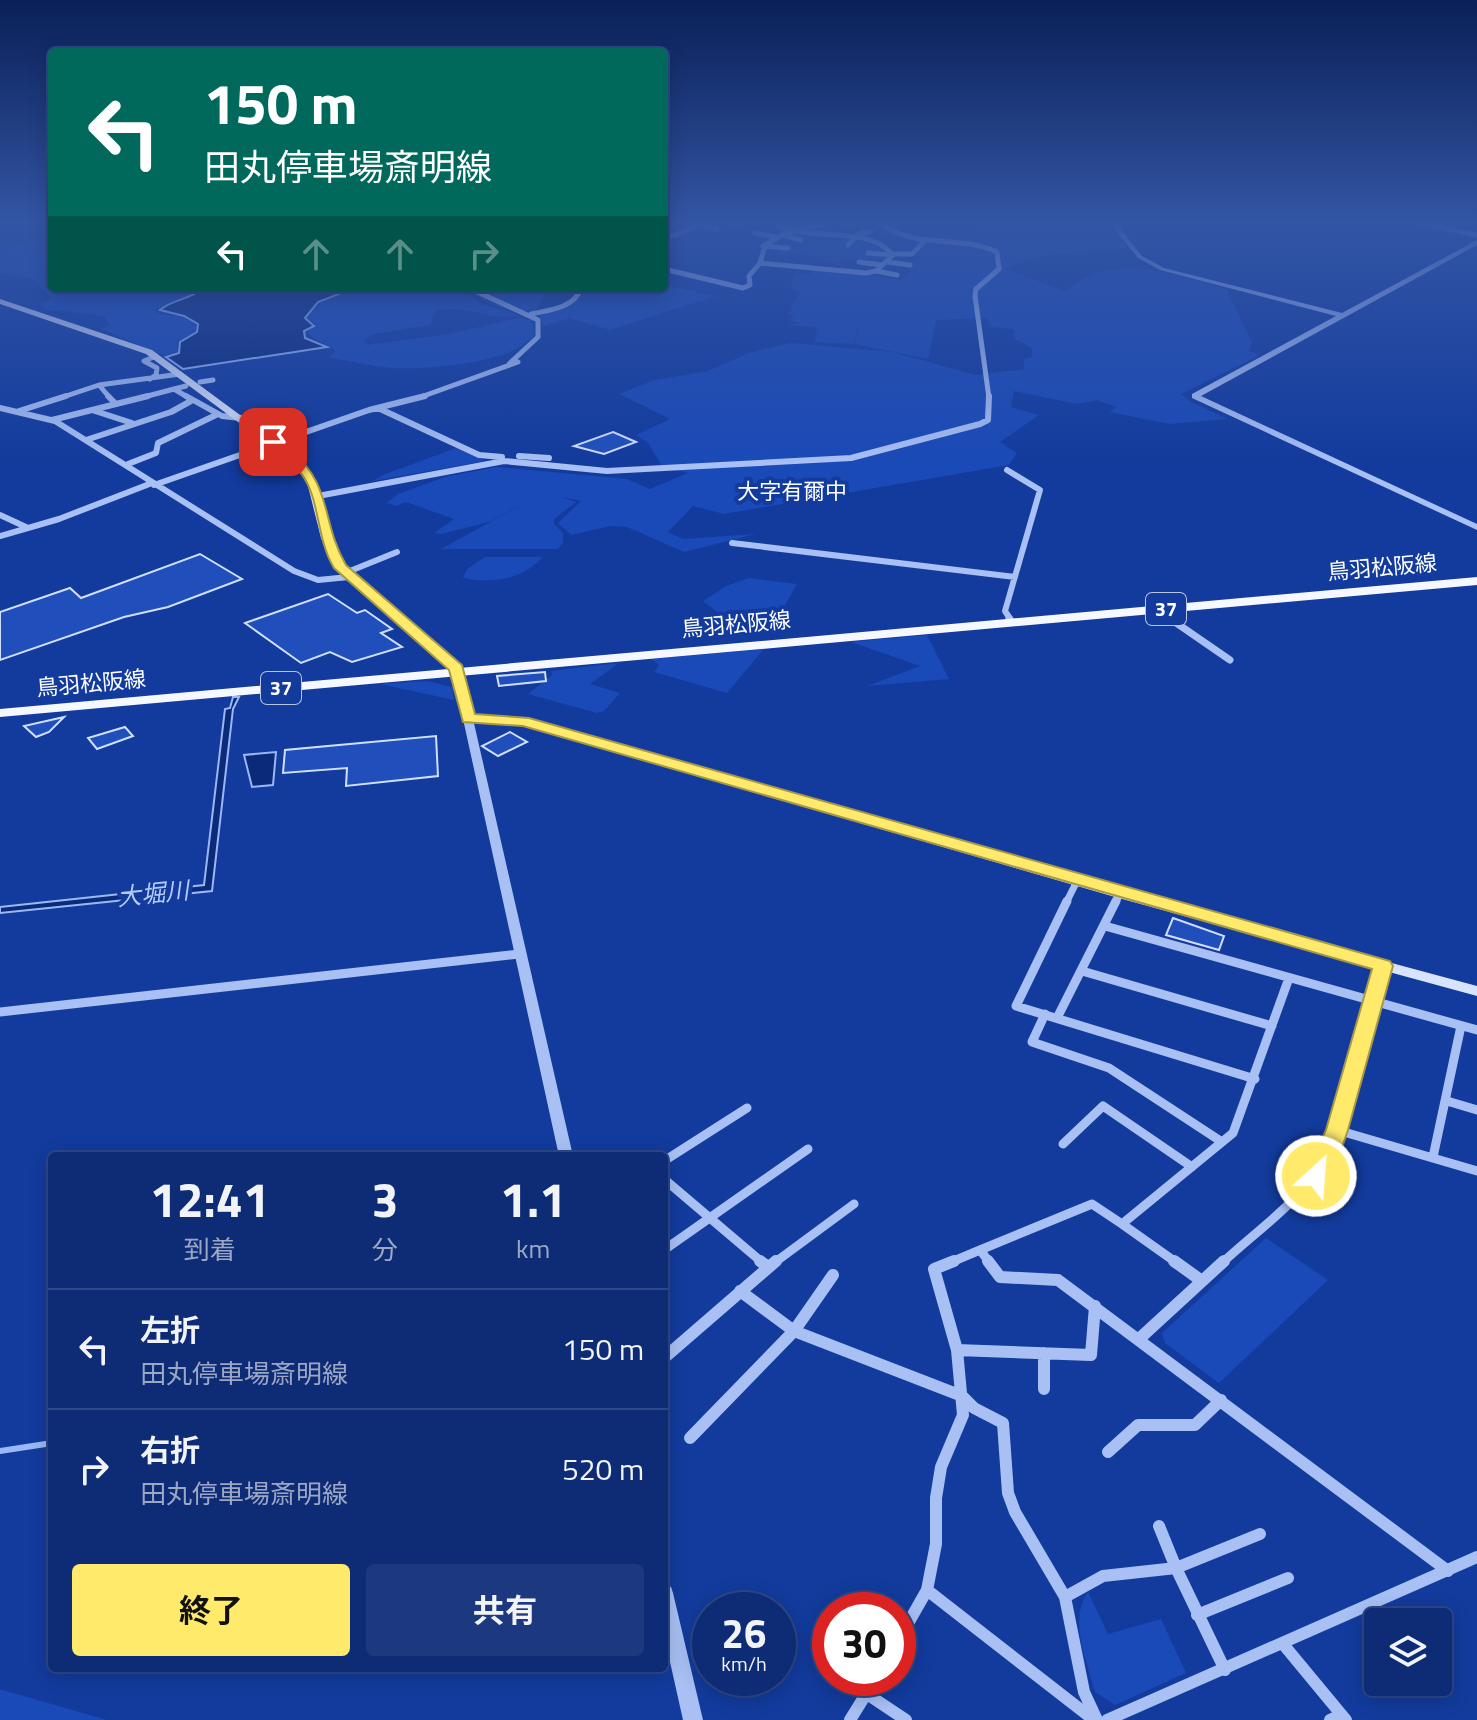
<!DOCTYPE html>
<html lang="ja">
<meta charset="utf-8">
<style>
:root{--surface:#0e2c76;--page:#1c387e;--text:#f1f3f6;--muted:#9ba7c5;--line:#2e4888;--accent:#ffea6b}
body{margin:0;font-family:"Titillium Web","Noto Sans JP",sans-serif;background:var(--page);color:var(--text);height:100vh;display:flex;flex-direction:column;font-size:30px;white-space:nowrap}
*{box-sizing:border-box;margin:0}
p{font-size:26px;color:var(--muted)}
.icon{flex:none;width:44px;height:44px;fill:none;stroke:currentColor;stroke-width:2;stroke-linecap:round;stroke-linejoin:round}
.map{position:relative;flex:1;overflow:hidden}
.details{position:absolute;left:48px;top:1152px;width:620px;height:520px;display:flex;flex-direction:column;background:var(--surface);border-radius:8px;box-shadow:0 4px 20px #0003,0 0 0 2px var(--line)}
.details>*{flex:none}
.banner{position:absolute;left:48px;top:48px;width:620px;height:244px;border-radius:8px;box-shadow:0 4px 20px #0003,0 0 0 2px var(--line);background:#00695c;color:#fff;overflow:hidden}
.buttons{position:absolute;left:1364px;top:1608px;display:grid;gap:16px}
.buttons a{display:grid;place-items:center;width:88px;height:88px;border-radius:8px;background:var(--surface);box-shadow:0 4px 20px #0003,0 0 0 2px var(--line);font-size:40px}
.speed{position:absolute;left:692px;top:1592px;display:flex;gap:16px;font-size:40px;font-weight:700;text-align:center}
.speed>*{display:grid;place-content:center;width:104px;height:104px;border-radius:50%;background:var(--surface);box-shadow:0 4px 20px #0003,0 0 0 2px var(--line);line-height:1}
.speed small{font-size:20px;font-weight:400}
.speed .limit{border:12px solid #d22;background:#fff;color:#111}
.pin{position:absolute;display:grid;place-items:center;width:68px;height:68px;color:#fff;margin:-34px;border-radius:16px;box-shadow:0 4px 12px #0006}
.me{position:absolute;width:88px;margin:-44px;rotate:26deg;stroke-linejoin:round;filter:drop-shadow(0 0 6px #0008)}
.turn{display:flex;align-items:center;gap:28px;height:168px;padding:0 24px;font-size:36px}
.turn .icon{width:104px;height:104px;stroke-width:2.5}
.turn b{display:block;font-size:56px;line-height:68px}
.lanes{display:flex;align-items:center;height:76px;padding:0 24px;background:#0003;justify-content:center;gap:40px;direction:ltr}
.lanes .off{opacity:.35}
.eta{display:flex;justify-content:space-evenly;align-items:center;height:136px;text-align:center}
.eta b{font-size:48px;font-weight:700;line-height:56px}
.button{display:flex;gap:16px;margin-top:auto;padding:16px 24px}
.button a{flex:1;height:92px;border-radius:8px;background:var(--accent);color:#111;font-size:32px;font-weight:700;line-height:92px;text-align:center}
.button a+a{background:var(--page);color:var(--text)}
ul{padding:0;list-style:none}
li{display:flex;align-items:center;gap:24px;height:120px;padding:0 24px;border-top:2px solid var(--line)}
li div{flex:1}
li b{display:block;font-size:30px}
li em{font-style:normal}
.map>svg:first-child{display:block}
</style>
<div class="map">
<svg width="1477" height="1720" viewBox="0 0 1477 1720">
<rect width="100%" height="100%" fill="#123b9d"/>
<path fill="#1a4ab7" d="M 857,222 L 873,222 L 904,237 L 939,241 L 941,237 L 902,229 L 886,222 L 908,222 L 905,228 L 947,234 L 975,232 L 982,222 L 1106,222 L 1113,226 L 1127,248 L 1043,256 L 1004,269 L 1065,291 C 1117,249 1170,275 1226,289 L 1252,342 L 1249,351 L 1260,355 L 1181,394 L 1191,402 L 1228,419 L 1169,424 L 1110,412 L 1117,407 L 1097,400 L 1077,404 L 1014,391 L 1011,407 L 1039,415 L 1000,442 L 1017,453 L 1009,465 L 724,514 L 693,506 L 668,532 L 683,539 L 756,534 L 684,552 L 627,527 L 610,526 L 571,535 L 558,523 L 581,501 L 562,497 L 576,502 L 554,519 L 554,524 L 563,533 L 563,543 L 558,549 L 441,549 L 532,499 L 489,522 L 441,534 L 434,533 L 454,519 L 406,502 L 396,506 L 387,503 L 398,494 L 445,477 L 496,467 L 627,479 L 650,489 L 688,473 L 662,466 L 648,443 L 636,435 L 670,419 L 619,394 L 654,380 L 708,371 L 749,353 L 790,343 L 892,352 L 976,375 L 1024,369 L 1024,359 L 1032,357 L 1032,348 L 1015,339 L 1013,329 L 991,327 L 987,318 L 936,320 L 928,359 L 855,344 L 858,325 L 854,344 L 815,342 L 817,327 L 787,325 L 801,323 L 788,320 L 795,317 L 786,313 L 794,310 L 790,306 L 801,293 L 790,288 L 796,274 L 810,275 L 814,268 L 902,280 L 911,270 L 904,266 L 921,257 L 917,255 L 927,246 L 925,242 L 872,232 Z
M 808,238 L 876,243 L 888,256 L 885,260 C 863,256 844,264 822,261 L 825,257 L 778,253 L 781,249 L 810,245 L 812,241 Z
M 35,240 L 52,242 L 52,288 L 199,288 L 187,298 L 155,309 L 159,314 C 175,316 185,316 197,326 L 194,333 L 177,342 L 178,351 L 165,356 L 101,329 L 110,325 L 104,316 L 45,309 L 41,303 L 51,299 L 33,279 L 0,273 L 0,251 Z
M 664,285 L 715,296 L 610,330 L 570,318 L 544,326 L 538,316 L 572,304 L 585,293 L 585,288 Z
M 359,288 L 461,288 L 483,304 L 519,315 C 490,322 464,303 435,311 L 430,325 L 374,334 L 364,340 L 367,345 L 449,334 L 518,318 L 531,320 L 535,333 C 519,363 425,370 392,368 C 371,366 351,361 330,358 L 335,351 C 327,341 313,342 307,332 L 316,324 L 308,318 L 321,302 Z
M 465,288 L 549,288 L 535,311 C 510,313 485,305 465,288 Z
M 456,448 L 485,461 L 373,481 L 383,475 Z
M 485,557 L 543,557 C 522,580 491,584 463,578 L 467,569 Z
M 748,578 L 797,584 L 773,626 L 722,616 L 703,601 L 726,586 Z
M 927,635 L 949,679 L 867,686 L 920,666 L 851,642 Z
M 764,649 L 727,693 L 654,672 L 659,665 L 651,659 Z
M 619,663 L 590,684 L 620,693 L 604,711 L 597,713 L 528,694 L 552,675 L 551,671 Z
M 427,681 L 452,687 L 454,700 L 380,684 Z
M 1266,1238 L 1328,1280 L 1219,1383 L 1165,1343 L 1162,1333 Z
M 1088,1592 L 1108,1634 L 1161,1619 L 1186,1673 L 1115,1705 L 1095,1692 C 1087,1661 1068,1621 1088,1592 Z
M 0,1690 L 3,1690 L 107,1720 L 0,1720 Z"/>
<path fill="#0b2a79" stroke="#9ab8f7" stroke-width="2" d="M 203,288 L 289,291 L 354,288 L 318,302 L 305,318 L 314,326 L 304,331 L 305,338 L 327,347 L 183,369 L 166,357 L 179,353 L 180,342 L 197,332 L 198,324 L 184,316 L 160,310 C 173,299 190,300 203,288 Z
M 233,697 L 239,697 L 233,709 L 212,891 L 0,913 L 0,907 L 204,885 L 225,709 L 230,708 Z
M 276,752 L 273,785 L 252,787 L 244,755 Z"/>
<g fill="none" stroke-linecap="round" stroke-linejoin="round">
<path stroke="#9ab8f7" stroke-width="6" d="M 0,1451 L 52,1443"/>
</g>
<path fill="#204fbc" stroke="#d1dffe" stroke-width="2" d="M 613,432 L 636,442 L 604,454 L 574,446 Z
M 200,554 L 242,579 L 168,607 L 124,617 L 0,660 L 0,612 L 70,588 L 81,598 Z
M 328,594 L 357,613 L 365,610 L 392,629 L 381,633 L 402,647 L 352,662 L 330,652 L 301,663 L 245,623 Z
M 545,672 L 546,681 L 499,686 L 497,676 Z
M 64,717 L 49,732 L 36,737 L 24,726 Z
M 125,727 L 133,736 L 97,749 L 88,738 Z
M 510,732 L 527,742 L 498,756 L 482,746 Z
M 436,736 L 438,776 L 346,786 L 347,768 L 283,773 L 285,750 Z
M 1173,918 L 1224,936 L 1219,950 L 1166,935 Z"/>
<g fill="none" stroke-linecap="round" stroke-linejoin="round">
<path stroke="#a8c0f4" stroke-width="5" d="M 731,222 L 737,224
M 840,222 L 853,225
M 879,222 C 913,250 959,234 997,252 L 999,269 L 976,289 L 975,296 L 989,398
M 1417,222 L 1477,235
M 699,224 L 717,229
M 778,225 L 793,232
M 755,233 L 776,237
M 783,235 L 801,240
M 664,239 L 707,222
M 848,245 L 859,234 L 871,231
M 763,246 L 788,248
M 868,253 L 893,255
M 892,254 L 912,254 L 923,243
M 859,262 L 882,265
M 887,262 L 910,265
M 760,263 L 866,273 L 876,271 L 893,255 C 872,229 828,238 798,231
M 664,269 L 743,288 L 750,285 L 749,276 L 760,263 L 765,245 L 784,234 L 828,222
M 876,271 L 897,275
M 469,288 L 538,320 L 538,337 L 509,364
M 531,314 C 549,310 575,308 581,288
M 150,379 L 156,375 L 157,368 L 144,361 L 156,356
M 200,382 L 213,380
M 99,385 L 180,374
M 174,389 L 186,386
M 60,398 L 99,385 L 110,398
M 140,398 L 174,389 L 189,398
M 418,398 L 518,362"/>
<path stroke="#a8c0f4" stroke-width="6" d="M 108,396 L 114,402
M 186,396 L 222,416 L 241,418
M 0,408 L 55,421 L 294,571 L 318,580 L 349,577
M 378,408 L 479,455 L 502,457
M 92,410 L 132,423
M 19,411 L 66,396
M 52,420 L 148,396
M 86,440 L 171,412 L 191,401
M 519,456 L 549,458
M 128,464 L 156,453 L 158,443 L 218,414
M 1007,470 L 1040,490 L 1005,611 L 1011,620
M 154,485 L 369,410 L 425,396
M 318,496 L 504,461 L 607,471 L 851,458 L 980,424 L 988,420 L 989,396
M 0,515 L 26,527
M 0,536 L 59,519 L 152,483
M 732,543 L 1015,577
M 345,573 L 397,552
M 1157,610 L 1172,620"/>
<path stroke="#a8c0f4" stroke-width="7" d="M 1009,618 L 1012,622
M 1169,618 L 1230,660
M 1066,903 L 1077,881
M 1115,903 L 1120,894"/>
<path stroke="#a8c0f4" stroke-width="9" d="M 1067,901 L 1016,1006 L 1255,1079
M 1105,926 L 1477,1030
M 1082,971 L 1272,1026
M 0,1012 L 519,954
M 1045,1014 L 1032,1042 L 1109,1068 L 1222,1142
M 1057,1018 L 1116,901
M 1447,1101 L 1477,1110
M 1337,1130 L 1477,1171
M 1063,1144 L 1103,1106 L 1192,1167
M 1433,1157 L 1461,1026
M 664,1161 L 747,1108
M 664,1179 L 763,1263
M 1122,1224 L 1177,1263
M 664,1250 L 808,1149
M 774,1263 L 854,1204
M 949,1263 L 980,1250
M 990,1263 L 980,1250 L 1092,1204 L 1122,1224 L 1233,1133 L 1289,978
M 1222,1263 C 1255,1232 1298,1203 1322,1164 C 1358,1106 1357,1029 1383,966"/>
<path stroke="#a8c0f4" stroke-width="12" d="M 760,1261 L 768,1267
M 988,1261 L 1000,1277 L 1058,1280 L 1448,1571
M 1174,1261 L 1202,1281
M 740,1291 L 794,1331 L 962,1396 L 974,1408 L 1003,1423 L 1008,1493 L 1015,1512 L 1065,1597 L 1084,1692 L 1097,1720
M 1139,1339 L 1224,1261
M 957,1350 L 1091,1355 L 1095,1306
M 1044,1353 L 1044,1389
M 664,1358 L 776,1261
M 690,1438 L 794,1331 L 833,1275
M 1108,1452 L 1138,1425 L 1195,1425 L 1221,1400
M 1159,1526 L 1176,1568 L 1260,1534
M 927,1590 L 1094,1720
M 1065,1597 L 1103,1576 L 1176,1568 L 1225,1670
M 1197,1615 L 1288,1578
M 898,1641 L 927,1590 L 936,1544 L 936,1498 L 941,1467 L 963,1415 L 957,1350 L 934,1269 L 954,1261
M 1283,1644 L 1346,1720
M 867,1694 L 906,1720
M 850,1720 L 876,1678
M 1107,1720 L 1477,1557
M 1330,1720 L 1341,1715"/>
<path fill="#a8c0f4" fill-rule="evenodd" d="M 1109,222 L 1115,222 L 1142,256 L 1164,268 L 1342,313 L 1477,240 L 1477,245 L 1201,396 L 1477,524 L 1477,530 L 1192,398 L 1192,394 L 1336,316 L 1160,270 L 1138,258 Z
M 468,716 L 473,719 L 573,1156 L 559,1156 L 463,719 Z
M 664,1584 L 671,1587 L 673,1593 L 703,1720 L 683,1720 L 664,1635 Z"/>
<path fill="#d8e3fd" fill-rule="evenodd" d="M 0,299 L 152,350 L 301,460 C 325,491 324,528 342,561 L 460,666 L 473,715 L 527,718 L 1125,891 L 1477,986 L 1477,996 L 1115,897 L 522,725 L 464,722 L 450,670 L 332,563 L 321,538 L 308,486 L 295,464 L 146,354 L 0,304 Z"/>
<path fill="#f5f8ff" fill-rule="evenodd" d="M 1477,577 L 1477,585 L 0,717 L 0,709 Z"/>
</g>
<linearGradient id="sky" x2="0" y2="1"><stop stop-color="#0a2056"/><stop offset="0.48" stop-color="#3355a5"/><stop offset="1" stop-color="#3355a5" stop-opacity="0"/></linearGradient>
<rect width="1477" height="463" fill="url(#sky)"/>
<path fill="#ffea6b" stroke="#a69846" stroke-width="2" d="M 269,440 C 278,439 283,444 290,450 C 333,484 321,523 346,565 L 462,665 L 475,714 L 529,718 L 1390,961 L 1393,966 L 1348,1130 L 1339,1156 L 1324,1182 L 1308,1182 L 1305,1176 L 1326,1130 L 1372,969 L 523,726 L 463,722 L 449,670 L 334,568 C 317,540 320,505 305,479 C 296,465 282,455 269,445 Z"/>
<g text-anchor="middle" stroke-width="8" stroke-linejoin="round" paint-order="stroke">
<g fill="#123b9d" stroke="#b8c4e2" stroke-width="2">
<rect x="1146" y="593" width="40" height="32" rx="6"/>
<rect x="261" y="672" width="40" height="32" rx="6"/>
</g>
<g font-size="20" font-weight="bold" fill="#fff">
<text x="1166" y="616">37</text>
<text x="281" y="695">37</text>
</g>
<g font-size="22" fill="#fff" stroke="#123b9d">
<text x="792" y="499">大字有爾中</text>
</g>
<g font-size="22" fill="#fff" stroke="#123b9d">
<text transform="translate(1382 567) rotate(-5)" y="8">鳥羽松阪線</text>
<text transform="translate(736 624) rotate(-5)" y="8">鳥羽松阪線</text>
<text transform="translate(91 683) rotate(-5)" y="8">鳥羽松阪線</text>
</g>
<g font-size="24" font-style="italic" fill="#b5cbfa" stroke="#123b9d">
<text transform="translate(153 894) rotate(-6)" y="8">大堀川</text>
</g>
</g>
</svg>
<div class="buttons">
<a><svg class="icon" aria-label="layers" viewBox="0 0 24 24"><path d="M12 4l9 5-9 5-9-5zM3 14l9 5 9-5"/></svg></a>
</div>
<div class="speed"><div>26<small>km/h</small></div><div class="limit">30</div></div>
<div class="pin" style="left:273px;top:442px;background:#d93025"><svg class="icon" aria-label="arrive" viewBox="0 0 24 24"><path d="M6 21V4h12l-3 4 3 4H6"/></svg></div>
<svg class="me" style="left:1316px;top:1176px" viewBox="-20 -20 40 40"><circle r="17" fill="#ffea6b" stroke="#fff" stroke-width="3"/><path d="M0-11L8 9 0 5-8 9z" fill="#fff"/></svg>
<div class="banner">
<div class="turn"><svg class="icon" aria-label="left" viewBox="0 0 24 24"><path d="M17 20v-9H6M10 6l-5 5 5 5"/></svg><div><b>150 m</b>田丸停車場斎明線</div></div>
<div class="lanes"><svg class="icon" aria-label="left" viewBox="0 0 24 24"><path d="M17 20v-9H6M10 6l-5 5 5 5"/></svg><svg class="icon off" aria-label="ahead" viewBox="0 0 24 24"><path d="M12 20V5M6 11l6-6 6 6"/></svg><svg class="icon off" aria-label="ahead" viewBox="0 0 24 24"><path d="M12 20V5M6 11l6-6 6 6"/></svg><svg class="icon off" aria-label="right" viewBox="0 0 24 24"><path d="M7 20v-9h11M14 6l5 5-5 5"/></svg></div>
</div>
<section class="details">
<div class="eta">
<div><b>12:41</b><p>到着</p></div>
<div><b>3</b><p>分</p></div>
<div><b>1.1</b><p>km</p></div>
</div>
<ul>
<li><svg class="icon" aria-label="left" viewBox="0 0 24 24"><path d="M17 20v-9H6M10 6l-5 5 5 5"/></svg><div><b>左折</b><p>田丸停車場斎明線</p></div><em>150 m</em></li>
<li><svg class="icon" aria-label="right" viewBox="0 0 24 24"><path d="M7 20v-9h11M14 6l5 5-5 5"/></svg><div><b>右折</b><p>田丸停車場斎明線</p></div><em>520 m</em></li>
</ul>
<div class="button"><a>終了</a><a>共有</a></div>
</section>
</div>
